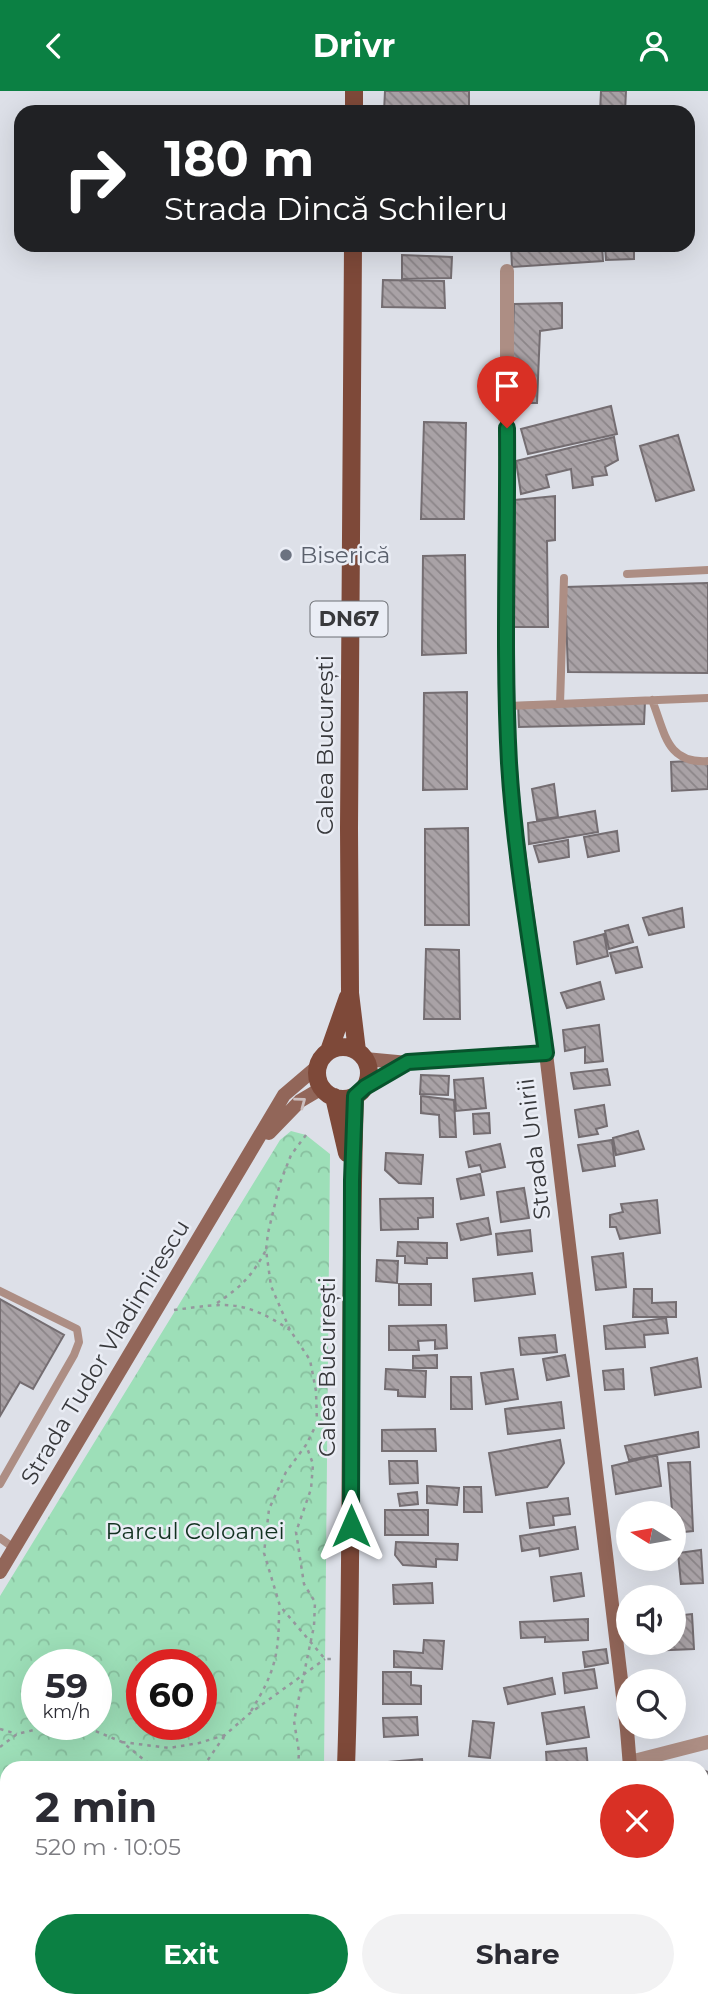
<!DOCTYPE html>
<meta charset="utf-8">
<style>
:root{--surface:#fff;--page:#f2f2f3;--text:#2b2b33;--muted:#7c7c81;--accent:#0b8043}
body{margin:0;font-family:Montserrat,sans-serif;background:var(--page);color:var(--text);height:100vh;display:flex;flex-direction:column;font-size:26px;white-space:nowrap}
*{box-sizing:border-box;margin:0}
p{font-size:23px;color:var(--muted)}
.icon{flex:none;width:38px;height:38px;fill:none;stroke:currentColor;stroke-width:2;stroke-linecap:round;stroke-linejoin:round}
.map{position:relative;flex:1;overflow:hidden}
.side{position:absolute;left:0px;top:1670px;width:709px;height:247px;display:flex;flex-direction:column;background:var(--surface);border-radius:21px 21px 0 0;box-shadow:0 7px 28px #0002}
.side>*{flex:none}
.top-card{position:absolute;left:14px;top:14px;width:681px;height:147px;border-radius:21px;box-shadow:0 7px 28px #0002;background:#202124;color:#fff;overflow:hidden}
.needle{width:46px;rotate:281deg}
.tools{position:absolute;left:616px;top:1410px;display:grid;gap:14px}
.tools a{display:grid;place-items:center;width:70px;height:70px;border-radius:50%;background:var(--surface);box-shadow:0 7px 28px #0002;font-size:35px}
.speed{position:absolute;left:21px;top:1558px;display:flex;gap:14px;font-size:35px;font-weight:700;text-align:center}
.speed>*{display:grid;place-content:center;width:91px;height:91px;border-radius:50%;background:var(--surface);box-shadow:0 7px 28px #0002;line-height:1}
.speed small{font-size:18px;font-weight:400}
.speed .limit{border:10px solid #d22;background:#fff;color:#111}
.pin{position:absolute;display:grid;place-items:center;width:60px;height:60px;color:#fff;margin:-72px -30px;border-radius:50% 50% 50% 0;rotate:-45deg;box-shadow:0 0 7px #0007}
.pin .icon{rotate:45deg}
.me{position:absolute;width:77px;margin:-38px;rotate:0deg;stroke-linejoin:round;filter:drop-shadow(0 0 5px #0008)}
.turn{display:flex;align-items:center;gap:24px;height:147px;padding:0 35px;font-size:32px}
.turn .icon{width:91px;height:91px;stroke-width:2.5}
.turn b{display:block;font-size:49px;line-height:60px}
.round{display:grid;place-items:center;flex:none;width:74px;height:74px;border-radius:37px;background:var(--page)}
.headline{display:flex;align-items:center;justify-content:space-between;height:119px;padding:0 35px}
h1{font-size:42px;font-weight:700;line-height:52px}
.primary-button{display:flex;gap:14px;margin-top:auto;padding:14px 35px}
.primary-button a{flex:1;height:80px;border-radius:42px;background:var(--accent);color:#fff;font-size:28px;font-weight:700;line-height:80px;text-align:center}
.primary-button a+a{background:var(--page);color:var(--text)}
header{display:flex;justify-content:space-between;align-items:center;height:91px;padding:0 35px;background:var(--accent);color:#fff;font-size:32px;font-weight:700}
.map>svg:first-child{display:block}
</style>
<header><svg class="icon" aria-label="back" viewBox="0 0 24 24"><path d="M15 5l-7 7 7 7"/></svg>Drivr<svg class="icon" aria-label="person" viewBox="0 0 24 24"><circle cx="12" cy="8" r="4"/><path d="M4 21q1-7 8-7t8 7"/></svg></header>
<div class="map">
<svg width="708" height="1916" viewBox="0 0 708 1916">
<defs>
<pattern id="park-crowns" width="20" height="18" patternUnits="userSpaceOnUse" patternTransform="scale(1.75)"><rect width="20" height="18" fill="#9ddfb8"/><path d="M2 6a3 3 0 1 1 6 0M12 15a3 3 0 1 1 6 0" fill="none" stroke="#88c09f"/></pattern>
<pattern id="building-back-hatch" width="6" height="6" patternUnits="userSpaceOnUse" patternTransform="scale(1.75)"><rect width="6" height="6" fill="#a9a2a6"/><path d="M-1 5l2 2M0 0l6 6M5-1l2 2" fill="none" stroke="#8b8588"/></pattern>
</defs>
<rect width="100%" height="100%" fill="#dde0e8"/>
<path fill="url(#park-crowns)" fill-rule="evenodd" d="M 291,1040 L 306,1044 L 330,1063 L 324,1676 L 7,1676 L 7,1909 L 319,1909 L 319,1916 L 16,1916 L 0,1906 L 0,1505 L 280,1049 ZM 37,1573 L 96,1573 L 96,1633 L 37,1633 ZM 142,1573 L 201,1573 L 201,1633 L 142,1633 Z"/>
<path fill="url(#building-back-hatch)" stroke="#746d71" stroke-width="2" d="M 385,0 L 469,0 L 469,21 L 384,21 Z
M 601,0 L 626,0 L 625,21 L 600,21 Z
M 511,154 L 602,154 L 603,170 L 512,176 Z
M 605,154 L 634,154 L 634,168 L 606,169 Z
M 402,164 L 452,166 L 451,187 L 402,188 Z
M 383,189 L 444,190 L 445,217 L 382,216 Z
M 562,212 L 562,237 L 540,240 L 537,312 L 514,312 L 518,274 L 512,274 L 514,213 Z
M 611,315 L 617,343 L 528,363 L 521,338 Z
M 424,331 L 466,332 L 464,428 L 421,428 Z
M 678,344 L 694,399 L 656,410 L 640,355 Z
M 614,346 L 618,369 L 605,376 L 607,384 L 592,386 L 593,394 L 573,397 L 571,378 L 546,384 L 549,396 L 521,403 L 516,370 Z
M 555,405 L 555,449 L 547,450 L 548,536 L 514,536 L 515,409 Z
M 465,464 L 466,562 L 422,564 L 423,465 Z
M 708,492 L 708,582 L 568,581 L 565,496 Z
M 467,601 L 467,698 L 423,699 L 424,602 Z
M 645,610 L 644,633 L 519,636 L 518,612 Z
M 708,669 L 708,698 L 672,700 L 671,671 Z
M 554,693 L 558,726 L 537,729 L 532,698 Z
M 595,720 L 598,741 L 529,753 L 528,732 Z
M 468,737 L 469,834 L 425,834 L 425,738 Z
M 617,740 L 619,760 L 588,766 L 584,746 Z
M 568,749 L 569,766 L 539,771 L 534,755 Z
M 682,817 L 684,836 L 649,844 L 643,827 Z
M 628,834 L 633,851 L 609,858 L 605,840 Z
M 604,843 L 608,865 L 577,873 L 574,851 Z
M 637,856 L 642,876 L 616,882 L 610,862 Z
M 426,858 L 459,859 L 460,928 L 424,928 Z
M 600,891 L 604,908 L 567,917 L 561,902 Z
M 599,934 L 603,970 L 585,972 L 585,956 L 565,960 L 563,939 Z
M 607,978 L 610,994 L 574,998 L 571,982 Z
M 421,984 L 449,985 L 448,1004 L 420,1003 Z
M 483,987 L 486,1017 L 456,1020 L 454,989 Z
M 421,1005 L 454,1009 L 456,1046 L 440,1046 L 439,1024 L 421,1022 Z
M 604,1014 L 607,1035 L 596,1038 L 598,1043 L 579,1046 L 575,1019 Z
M 489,1022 L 490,1042 L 474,1043 L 473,1023 Z
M 638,1040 L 644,1058 L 616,1064 L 613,1047 Z
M 612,1049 L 615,1075 L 583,1080 L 578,1054 Z
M 500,1053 L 505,1076 L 482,1081 L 480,1074 L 469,1076 L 466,1061 Z
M 386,1062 L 423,1064 L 421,1093 L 399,1092 L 385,1079 Z
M 480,1083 L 484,1104 L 461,1108 L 457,1088 Z
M 524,1097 L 529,1127 L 501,1131 L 497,1101 Z
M 433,1107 L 433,1126 L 418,1127 L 418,1138 L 381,1139 L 380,1108 Z
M 657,1109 L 660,1142 L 620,1148 L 616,1136 L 610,1136 L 610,1124 L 623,1121 L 621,1113 Z
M 488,1127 L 491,1143 L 461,1149 L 457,1133 Z
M 530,1139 L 532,1160 L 498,1164 L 496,1143 Z
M 398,1151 L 447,1152 L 447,1167 L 427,1167 L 427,1173 L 405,1172 L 405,1165 L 397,1165 Z
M 623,1162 L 626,1196 L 596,1199 L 592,1166 Z
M 377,1169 L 398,1170 L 397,1192 L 376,1190 Z
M 532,1182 L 535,1203 L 475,1210 L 473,1188 Z
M 399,1193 L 431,1193 L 431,1214 L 399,1214 Z
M 634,1198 L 652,1198 L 652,1212 L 676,1211 L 676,1226 L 633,1226 Z
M 0,1208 L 64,1244 L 33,1298 L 20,1291 L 0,1325 Z
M 666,1227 L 668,1242 L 644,1244 L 645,1256 L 606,1258 L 604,1235 Z
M 446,1234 L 447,1257 L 435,1258 L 435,1249 L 418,1250 L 419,1259 L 389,1259 L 389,1235 Z
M 555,1244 L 557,1261 L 521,1264 L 519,1247 Z
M 437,1264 L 437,1277 L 413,1277 L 413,1265 Z
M 565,1264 L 569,1285 L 547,1289 L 543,1268 Z
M 697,1267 L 701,1296 L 655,1304 L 651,1277 Z
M 386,1278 L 426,1280 L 425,1306 L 398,1305 L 398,1299 L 385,1298 Z
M 513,1278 L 518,1308 L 486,1313 L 481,1282 Z
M 623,1278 L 624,1298 L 605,1299 L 603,1280 Z
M 451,1286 L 471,1286 L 472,1318 L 451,1318 Z
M 561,1311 L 564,1337 L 508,1343 L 505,1318 Z
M 435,1338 L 436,1360 L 382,1360 L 382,1339 Z
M 698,1341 L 699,1356 L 629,1369 L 625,1355 Z
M 560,1349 L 564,1372 L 547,1396 L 496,1404 L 489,1362 Z
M 657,1364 L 661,1395 L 616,1403 L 612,1375 Z
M 389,1370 L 417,1370 L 418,1392 L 390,1393 Z
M 690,1371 L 693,1440 L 674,1442 L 668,1372 Z
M 427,1395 L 459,1397 L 457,1414 L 427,1412 Z
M 464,1396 L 481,1396 L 482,1421 L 464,1421 Z
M 417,1401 L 418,1413 L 400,1415 L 398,1403 Z
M 568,1407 L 570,1423 L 553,1425 L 554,1434 L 530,1437 L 527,1412 Z
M 385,1419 L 428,1419 L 428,1444 L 385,1444 Z
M 575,1436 L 578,1458 L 540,1465 L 539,1457 L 522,1460 L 520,1445 Z
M 396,1451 L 458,1453 L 457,1469 L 436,1468 L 436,1476 L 403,1474 L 395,1464 Z
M 701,1459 L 703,1492 L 681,1493 L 678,1462 Z
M 581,1482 L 584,1505 L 554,1510 L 551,1486 Z
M 432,1492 L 433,1512 L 394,1513 L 393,1494 Z
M 692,1523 L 694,1558 L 647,1560 L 647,1552 L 674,1552 L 674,1525 Z
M 588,1528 L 588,1549 L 545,1551 L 545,1546 L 521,1547 L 520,1531 Z
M 424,1549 L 444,1550 L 442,1578 L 394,1576 L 394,1560 L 423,1562 Z
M 606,1558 L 608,1572 L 585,1576 L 583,1561 Z
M 594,1578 L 597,1597 L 565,1602 L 563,1582 Z
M 383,1581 L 411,1581 L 411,1594 L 421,1595 L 421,1613 L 383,1613 Z
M 552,1587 L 555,1603 L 508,1613 L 504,1597 Z
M 584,1616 L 589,1646 L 547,1653 L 542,1622 Z
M 417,1626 L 418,1644 L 384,1646 L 383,1627 Z
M 473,1630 L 494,1632 L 490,1667 L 469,1665 Z
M 586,1657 L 588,1676 L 547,1676 L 546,1661 Z
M 422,1668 L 423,1676 L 377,1676 L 377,1672 Z
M 703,1679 L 708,1681 L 708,1710 L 702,1708 Z
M 378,1909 L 405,1909 L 404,1916 L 378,1914 Z
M 414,1909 L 432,1912 L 431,1916 L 413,1916 Z
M 635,1909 L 661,1909 L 659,1916 L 634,1913 Z"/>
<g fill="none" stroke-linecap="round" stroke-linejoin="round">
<path stroke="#95979d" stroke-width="2.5" stroke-dasharray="3.5 5" stroke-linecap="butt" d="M 306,1044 L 291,1064 L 280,1092 L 268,1142 L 266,1159 L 271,1195 L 290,1239 L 310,1269 L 316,1300 L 317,1332 L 306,1354 L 286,1381 L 269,1418 L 264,1462 L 280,1515 L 325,1568 L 334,1568
M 217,1212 C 241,1196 252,1185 266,1159
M 174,1219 C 227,1212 243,1208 290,1239
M 251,1620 C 275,1581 279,1564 279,1518
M 0,1638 L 17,1643
M 122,1651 L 169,1657 L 199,1652 L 225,1644 L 249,1623 L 325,1568
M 0,1656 L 17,1643 L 55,1634 L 88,1637 L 122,1651 L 153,1676
M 203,1676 L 225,1644
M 298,1676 L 299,1661 L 294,1630 L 314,1535 L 315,1511 L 304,1493 L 296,1441 L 311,1398 L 313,1373 L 306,1354
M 188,1909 L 191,1916
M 282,1909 L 283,1916
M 25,1916 L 31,1909"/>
<path stroke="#ad8e84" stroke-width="8" d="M 627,483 L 708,479
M 652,609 C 665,641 666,673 708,670
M 560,613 L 564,487
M 506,615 L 708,607
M 0,1200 L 77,1238 L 79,1251 L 74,1264 L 0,1393
M 0,1447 L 14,1457"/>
<path stroke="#ad8e84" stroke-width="14" d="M 507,180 L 507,628 L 515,730 L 546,962
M 630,1671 L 708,1651
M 489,1909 L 507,1916"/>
<path stroke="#926659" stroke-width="14" d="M 365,968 L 408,972 L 546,962 L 627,1639 L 630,1676
M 365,996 L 408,972
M 269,1042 L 300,1010 L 322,997
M 0,1481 L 284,1004 L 318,975
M 592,1916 L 593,1909"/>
<path stroke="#7e4939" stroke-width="18" d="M 354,21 L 354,0
M 353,154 L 349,737 L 350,902 L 357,960
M317 982a26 26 0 1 1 52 0a26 26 0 1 1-52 0Z
M 329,960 L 348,906
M 334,1006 L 347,1062
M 346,1676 C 354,1453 348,1229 355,1005
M 339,1916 L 339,1909"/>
</g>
<defs><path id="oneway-chevron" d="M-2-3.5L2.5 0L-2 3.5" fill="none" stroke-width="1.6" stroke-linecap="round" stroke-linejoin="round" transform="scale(1.75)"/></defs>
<use stroke="#cbbebe" href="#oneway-chevron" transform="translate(301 1011) rotate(-37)"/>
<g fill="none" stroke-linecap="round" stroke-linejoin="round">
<defs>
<path id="route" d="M 351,1435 L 352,1089 L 355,1005 L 365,996 L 408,971 L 546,962 C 533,866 515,769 509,672 C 503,561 508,449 507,337"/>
</defs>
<use href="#route" stroke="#07532c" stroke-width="18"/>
<use href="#route" stroke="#0b8043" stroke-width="12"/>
</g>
<circle fill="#6b7280" stroke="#eaedf5" stroke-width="2.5" cx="286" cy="464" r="7"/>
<g text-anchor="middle" stroke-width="5" stroke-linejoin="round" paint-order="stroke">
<rect fill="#eaedf5" stroke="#6d6f74" stroke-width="2" x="310.5" y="510.5" width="77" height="35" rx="5"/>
<g font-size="21" font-weight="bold" fill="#38393c">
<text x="349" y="535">DN67</text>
</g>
<g font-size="23" fill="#5b616d" stroke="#eaedf5" text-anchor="start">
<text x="300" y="472">Biserică</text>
</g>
<g font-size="23" fill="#38393c" stroke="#eaedf5">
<text transform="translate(325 654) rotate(-90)" y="8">Calea București</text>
<text transform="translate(534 1058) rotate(-97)" y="8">Strada Unirii</text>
<text transform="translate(105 1261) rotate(-59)" y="8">Strada Tudor Vladimirescu</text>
<text transform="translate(327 1276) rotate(-90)" y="8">Calea București</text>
</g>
<g font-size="23" fill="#123120" stroke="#eaedf5">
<text x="195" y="1448">Parcul Coloanei</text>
</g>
</g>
</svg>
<div class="tools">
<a><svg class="needle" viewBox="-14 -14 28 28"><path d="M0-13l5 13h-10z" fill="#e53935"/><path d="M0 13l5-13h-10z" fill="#7c7c81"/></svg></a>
<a><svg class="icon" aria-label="sound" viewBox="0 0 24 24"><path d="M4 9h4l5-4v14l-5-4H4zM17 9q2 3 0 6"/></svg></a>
<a><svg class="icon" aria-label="search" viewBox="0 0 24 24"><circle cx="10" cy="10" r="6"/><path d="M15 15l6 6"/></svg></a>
</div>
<div class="speed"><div>59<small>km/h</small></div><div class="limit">60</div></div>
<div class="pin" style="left:507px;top:337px;background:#d93025"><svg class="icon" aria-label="arrive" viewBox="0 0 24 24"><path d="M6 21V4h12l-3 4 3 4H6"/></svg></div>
<svg class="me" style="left:351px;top:1435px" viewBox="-20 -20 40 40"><path d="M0-17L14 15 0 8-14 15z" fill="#0b8043" stroke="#fff" stroke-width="4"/></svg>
<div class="top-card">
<div class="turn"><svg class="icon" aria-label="right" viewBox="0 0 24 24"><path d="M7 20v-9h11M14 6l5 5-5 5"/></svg><div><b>180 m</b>Strada Dincă Schileru</div></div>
</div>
<section class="side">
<div class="headline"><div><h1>2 min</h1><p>520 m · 10:05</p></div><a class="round" style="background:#d93025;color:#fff"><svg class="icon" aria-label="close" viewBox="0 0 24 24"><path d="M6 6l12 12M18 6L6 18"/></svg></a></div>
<div class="primary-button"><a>Exit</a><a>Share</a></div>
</section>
</div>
